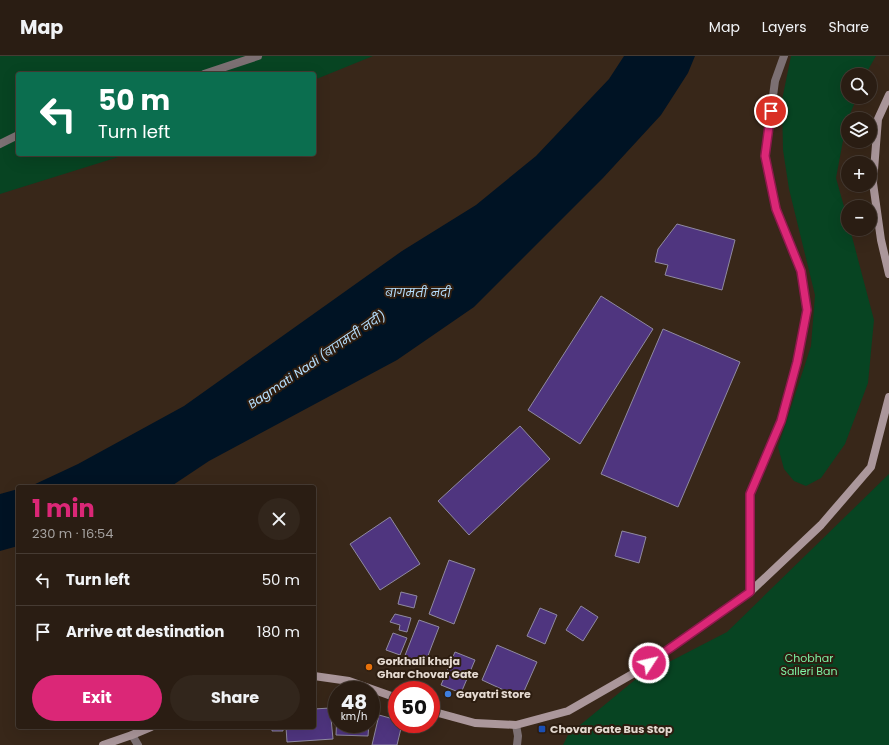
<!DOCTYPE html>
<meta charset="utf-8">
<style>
:root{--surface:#2a1d13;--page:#32261c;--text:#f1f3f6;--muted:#a5a2a0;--line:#463b33;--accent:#db2777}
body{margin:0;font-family:Poppins,"Noto Sans Devanagari",sans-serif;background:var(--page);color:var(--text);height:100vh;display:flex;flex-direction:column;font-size:15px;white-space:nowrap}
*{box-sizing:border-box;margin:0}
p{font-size:13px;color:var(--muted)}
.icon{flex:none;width:22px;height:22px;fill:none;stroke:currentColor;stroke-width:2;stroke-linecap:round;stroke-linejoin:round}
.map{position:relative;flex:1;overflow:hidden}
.panel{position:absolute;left:16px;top:429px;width:300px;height:244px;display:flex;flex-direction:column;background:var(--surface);border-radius:4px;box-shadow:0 4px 16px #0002,0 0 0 1px var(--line)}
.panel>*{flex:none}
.top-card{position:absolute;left:16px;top:16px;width:300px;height:84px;border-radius:4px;box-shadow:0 4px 16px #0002,0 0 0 1px var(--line);background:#0b6e4f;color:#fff;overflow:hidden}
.fabs{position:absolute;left:841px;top:12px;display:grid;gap:8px}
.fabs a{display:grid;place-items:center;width:36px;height:36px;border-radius:50%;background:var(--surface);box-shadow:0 4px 16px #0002,0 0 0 1px var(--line);font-size:20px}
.speed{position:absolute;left:328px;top:625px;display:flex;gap:8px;font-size:20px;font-weight:700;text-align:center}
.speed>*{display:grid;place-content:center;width:52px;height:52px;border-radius:50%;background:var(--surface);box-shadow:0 4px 16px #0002,0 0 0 1px var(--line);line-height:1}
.speed small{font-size:10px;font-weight:400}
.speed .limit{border:6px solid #d22;background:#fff;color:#111}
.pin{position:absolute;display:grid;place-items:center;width:34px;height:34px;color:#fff;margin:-17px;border:2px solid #fff;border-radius:50%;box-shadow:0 1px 4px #0007}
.me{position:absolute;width:44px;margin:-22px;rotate:55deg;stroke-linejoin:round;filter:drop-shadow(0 0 3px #0008)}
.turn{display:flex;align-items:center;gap:14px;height:84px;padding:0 16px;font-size:18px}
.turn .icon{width:52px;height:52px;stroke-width:2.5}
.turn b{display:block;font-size:28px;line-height:34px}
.round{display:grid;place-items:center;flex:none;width:42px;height:42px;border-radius:21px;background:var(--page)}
.headline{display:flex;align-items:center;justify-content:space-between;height:68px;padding:0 16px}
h1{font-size:24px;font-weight:700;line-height:30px;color:var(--accent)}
.cta{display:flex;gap:8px;margin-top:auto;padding:8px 16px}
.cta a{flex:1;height:46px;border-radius:24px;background:var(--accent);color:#fff;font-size:16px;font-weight:700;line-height:46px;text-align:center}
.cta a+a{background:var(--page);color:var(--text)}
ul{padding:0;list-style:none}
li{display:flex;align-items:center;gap:12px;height:52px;padding:0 16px;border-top:1px solid var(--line)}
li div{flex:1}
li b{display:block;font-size:15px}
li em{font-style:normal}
header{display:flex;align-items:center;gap:24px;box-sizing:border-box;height:56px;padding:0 20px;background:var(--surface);border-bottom:1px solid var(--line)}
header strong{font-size:19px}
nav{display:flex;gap:22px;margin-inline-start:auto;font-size:14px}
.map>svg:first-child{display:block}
</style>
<header>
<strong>Map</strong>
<nav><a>Map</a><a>Layers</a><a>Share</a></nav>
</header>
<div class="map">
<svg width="889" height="689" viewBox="0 0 889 689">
<rect width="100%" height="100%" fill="#382719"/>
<path fill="#074422" d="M 0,0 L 373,0 L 314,24 L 314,18 L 18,18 L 18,98 L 128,98 L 0,138 Z
M 791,0 L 876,0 L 865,19 L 848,19 L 848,41 L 857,41 L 848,63 L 845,74 L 836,122 L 848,165 L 848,173 L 850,173 L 874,264 L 868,327 L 845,388 L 821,422 L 806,430 L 794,425 L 784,413 L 778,391 L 811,290 L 815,239 L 789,133 L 783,94 L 782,44 Z
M 889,418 L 889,689 L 563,689 L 568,679 L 636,623 L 727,576 Z"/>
<path fill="#001324" d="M 624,0 L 695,0 L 688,17 L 661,59 L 603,122 L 474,251 L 397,304 L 209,405 L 170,431 L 26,431 L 31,430 L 78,408 L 184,350 L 402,195 L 476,149 L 536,100 L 609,23 Z
M 18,433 L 18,490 L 0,495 L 0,438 Z"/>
<path fill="#4f357f" stroke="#908aa1" d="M 677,168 L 735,184 L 722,234 L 665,219 L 668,209 L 655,206 L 658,193 Z
M 601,240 L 653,273 L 580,388 L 528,354 Z
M 663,273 L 740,306 L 678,451 L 601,418 Z
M 520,370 L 550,403 L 469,479 L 438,445 Z
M 390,461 L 420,508 L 380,534 L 350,488 Z
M 622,475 L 646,481 L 639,507 L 615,500 Z
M 449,504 L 475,513 L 454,568 L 429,558 Z
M 401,536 L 417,540 L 414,552 L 398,548 Z
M 581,550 L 598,561 L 583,585 L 566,574 Z
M 540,552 L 557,559 L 545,588 L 527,580 Z
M 395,558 L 411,562 L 407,576 L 399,574 L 400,569 L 390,566 Z
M 419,564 L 439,571 L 424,610 L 404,602 Z
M 393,577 L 407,582 L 400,599 L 386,594 Z
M 497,589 L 537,606 L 521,642 L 482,624 Z
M 455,596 L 475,604 L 461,637 L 441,629 Z
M 330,652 L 333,683 L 287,686 L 286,671 L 314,671 L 314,653 Z
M 337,657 L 337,668 L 369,668 L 368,680 L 336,679 Z
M 379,659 L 397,664 L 397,668 L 402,668 L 397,689 L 372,689 Z
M 272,671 L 283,671 L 283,675 L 272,675 Z"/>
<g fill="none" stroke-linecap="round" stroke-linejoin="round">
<path stroke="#7c7073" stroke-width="8" d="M 204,18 L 258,0
M 0,88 L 18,79
M 132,679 L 138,689"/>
<path stroke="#7c7073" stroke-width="8" d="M 750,536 L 750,438 L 781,365 L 797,306 L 807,254 L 801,215 L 776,153 L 765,100 L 775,25 L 784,0
M 516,669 L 518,680 L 517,689"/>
<path stroke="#ab979b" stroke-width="8" d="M 889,39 L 878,63 L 873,127 L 881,184 L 889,218
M 314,620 L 349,625 L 397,642
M 431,655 L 475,667 L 516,669 L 568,655 L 636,616 L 750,536 L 821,469 L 871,411 L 889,341
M 103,689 L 132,679 L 151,671"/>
</g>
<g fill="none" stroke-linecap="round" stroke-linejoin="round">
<defs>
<path id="route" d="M 649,607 L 750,536 L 750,438 L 781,365 L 797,306 L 807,254 L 801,215 L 776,153 L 765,100 L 771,55"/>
</defs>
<use href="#route" stroke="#8e194d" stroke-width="10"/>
<use href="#route" stroke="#db2777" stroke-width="7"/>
</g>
<circle fill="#e8710a" stroke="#2d1d10" stroke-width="1.5" cx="369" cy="611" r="4"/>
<circle fill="#3f7fe0" stroke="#2d1d10" stroke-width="1.5" cx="448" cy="638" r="4"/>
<rect fill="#1a4fb4" stroke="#2d1d10" stroke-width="1.5" x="538" y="669" width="8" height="8" rx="2"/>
<g text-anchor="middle" stroke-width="4" stroke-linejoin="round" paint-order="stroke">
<g font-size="11" fill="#7ef2a5" stroke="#2d1d10">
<text x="809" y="606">Chobhar<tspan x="809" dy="13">Salleri Ban</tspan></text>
</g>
<g font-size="11" font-weight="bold" fill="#e4d9d0" stroke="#2d1d10" text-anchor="start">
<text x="377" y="609">Gorkhali khaja<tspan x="377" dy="13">Ghar Chovar Gate</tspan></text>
<text x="456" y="642">Gayatri Store</text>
<text x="550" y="677">Chovar Gate Bus Stop</text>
</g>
<g font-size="12" font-style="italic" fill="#b7e0ff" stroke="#2d1d10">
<text x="418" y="241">बागमती नदी</text>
<text transform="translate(317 304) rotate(-34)" y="4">Bagmati Nadi (बागमती नदी)</text>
</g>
</g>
</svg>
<div class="fabs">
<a><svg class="icon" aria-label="search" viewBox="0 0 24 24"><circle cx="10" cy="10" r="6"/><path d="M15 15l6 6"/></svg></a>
<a><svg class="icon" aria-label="layers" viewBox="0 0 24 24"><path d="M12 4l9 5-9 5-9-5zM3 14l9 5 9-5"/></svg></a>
<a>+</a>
<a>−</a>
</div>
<div class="speed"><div>48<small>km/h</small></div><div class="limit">50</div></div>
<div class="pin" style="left:771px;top:55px;background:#d93025"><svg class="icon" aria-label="arrive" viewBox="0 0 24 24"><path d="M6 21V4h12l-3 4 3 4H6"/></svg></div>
<svg class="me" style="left:649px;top:607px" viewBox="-20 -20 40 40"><circle r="17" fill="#db2777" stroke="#fff" stroke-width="3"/><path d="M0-11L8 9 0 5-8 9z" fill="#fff"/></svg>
<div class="top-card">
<div class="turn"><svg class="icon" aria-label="left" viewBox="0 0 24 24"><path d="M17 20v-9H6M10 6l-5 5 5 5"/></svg><div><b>50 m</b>Turn left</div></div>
</div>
<section class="panel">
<div class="headline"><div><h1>1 min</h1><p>230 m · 16:54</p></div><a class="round"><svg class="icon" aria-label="close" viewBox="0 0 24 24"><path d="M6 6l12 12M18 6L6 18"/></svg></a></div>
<ul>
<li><svg class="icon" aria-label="left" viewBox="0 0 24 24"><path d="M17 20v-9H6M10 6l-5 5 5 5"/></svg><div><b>Turn left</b></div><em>50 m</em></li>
<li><svg class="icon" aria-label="arrive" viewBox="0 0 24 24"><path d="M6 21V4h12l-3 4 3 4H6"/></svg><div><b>Arrive at destination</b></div><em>180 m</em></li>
</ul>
<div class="cta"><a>Exit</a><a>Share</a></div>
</section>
</div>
